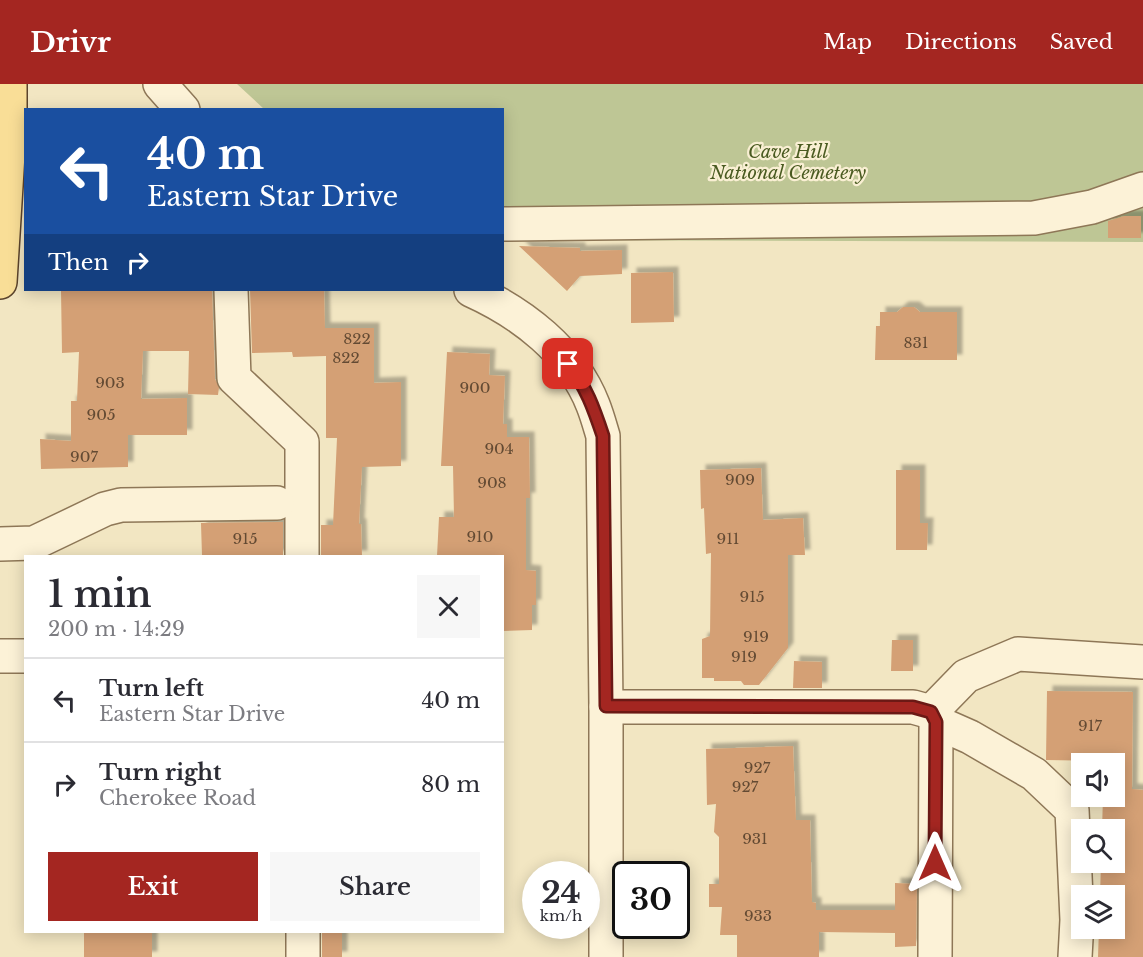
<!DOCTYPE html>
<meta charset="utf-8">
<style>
body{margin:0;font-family:"Libre Baskerville",serif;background:#f7f7f7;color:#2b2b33;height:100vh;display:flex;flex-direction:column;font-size:22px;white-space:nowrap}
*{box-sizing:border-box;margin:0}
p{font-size:20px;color:#7c7c81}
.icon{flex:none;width:33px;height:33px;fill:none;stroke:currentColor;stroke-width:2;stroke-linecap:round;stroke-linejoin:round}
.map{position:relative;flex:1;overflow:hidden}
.details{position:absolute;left:24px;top:471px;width:480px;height:378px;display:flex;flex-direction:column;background:#fff;border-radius:0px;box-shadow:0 3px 15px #0003}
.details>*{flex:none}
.guide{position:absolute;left:24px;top:24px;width:480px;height:183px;border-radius:0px;box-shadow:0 3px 15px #0003;background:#1a4fa0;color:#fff;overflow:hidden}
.tools{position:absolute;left:1071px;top:669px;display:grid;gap:12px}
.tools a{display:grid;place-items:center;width:54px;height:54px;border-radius:0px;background:#fff;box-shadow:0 3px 15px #0003;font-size:30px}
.speed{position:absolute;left:522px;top:777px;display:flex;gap:12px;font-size:30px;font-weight:700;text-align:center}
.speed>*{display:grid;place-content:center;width:78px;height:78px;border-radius:50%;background:#fff;box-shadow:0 3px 15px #0003;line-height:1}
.speed small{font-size:15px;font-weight:400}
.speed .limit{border:3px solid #111;border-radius:9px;background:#fff;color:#111}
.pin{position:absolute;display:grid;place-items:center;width:51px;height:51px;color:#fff;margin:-26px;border-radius:12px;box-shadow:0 3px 9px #0006}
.me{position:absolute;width:66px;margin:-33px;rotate:0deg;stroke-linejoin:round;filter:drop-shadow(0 0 4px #0008)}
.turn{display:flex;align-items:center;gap:21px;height:126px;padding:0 24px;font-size:27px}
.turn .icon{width:78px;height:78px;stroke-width:2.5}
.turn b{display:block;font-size:42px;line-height:51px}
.then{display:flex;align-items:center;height:57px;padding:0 24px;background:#0003;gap:12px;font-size:22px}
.round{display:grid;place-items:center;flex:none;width:63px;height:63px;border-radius:0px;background:#f7f7f7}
.summary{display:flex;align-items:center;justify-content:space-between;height:102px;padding:0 24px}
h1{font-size:36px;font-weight:600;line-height:45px}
.cta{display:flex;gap:12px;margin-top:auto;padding:12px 24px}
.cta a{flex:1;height:69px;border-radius:0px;background:#a42621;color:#fff;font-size:24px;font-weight:600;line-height:69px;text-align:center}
.cta a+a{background:#f7f7f7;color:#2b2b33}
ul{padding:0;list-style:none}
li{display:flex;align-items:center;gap:18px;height:84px;padding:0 24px;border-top:2px solid #e1e1e2}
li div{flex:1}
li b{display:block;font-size:22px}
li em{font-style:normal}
header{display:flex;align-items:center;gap:36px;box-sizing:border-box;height:84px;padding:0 30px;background:#a42621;color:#fff}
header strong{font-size:28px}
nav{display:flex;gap:33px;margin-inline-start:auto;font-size:21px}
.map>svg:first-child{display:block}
.cemetery{fill:#bec695}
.building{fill:#d4a075;filter:url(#shadow)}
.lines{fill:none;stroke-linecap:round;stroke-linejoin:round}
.minor-casing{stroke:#8e7757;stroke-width:36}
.major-casing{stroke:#5c442c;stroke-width:36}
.minor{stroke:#fcf2d7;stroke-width:33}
.major{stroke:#f9de97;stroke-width:33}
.route-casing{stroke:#6b1915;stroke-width:15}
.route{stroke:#a42621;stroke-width:10}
.labels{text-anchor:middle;stroke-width:4.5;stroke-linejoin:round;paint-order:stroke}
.number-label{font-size:15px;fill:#634a33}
.park-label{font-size:18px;font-style:italic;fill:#4a5b21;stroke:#f9efd3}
</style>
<header>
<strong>Drivr</strong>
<nav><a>Map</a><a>Directions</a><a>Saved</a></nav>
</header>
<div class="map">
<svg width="1143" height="873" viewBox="0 0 1143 873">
<defs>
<filter id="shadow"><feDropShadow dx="5.5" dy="-5.5" stdDeviation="1.5" flood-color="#0004"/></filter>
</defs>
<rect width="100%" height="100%" fill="#f2e6c2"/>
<polygon class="cemetery" points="237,0 1143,0 1143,158 503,156 502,26 264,25"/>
<g class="building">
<polygon points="1124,132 1141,132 1141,154 1108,154 1108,137"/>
<polygon points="519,162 580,164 580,167 622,166 622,190 580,192 567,207"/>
<polygon points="673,188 674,238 631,239 631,189"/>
<polygon points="61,206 212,206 215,295 219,303 218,311 188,310 189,267 143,267 141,315 187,314 187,351 128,351 128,383 41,385 40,355 71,357 71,317 77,317 79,268 62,269"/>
<polygon points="250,206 324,206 325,244 374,244 374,299 401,298 401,382 362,383 359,440 361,440 362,472 321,472 321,441 333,441 337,354 326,354 326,272 293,273 292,268 252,269"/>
<polygon points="903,223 914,223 920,228 957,228 957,276 875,276 876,242 880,242 880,228 897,228"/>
<polygon points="447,268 490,270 489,291 505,292 503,340 507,340 507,353 529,353 530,414 526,414 526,486 536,487 536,521 532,521 532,546 502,547 502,472 437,472 439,433 454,433 453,382 441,382"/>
<polygon points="761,384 763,436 803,434 805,471 788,471 788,564 759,601 744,601 741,597 714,597 714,594 702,594 702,555 710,552 711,469 706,470 704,424 701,425 700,386"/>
<polygon points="896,386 920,386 920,439 928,439 927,466 896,466"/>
<polygon points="278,438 283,438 283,472 202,472 201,439"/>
<polygon points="892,556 913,556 913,587 891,587"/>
<polygon points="794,577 822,578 822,604 793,604"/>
<polygon points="1047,607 1133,608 1132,705 1143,706 1143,873 1098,873 1099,844 1114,844 1114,812 1100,812 1101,778 1114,778 1114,746 1102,746 1103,712 1114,712 1114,680 1104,680 1104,677 1046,676"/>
<polygon points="793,662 796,736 810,736 812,818 816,819 816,826 895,826 895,799 917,800 916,862 895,863 895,849 819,848 819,873 737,873 737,851 720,851 722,823 709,823 709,800 719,800 719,753 714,748 716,720 707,721 706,665"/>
<rect x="84" y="848" width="68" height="25"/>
<rect x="322" y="848" width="20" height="25"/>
</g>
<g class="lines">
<g class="minor-casing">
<g id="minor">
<polyline points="160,0 183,26"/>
<polyline points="502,140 1034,134 1092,123 1143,105"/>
<polyline points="231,206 234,294 302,358 302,472"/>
<path d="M471,206C522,229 572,267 593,321C597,331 600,342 603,352L606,623V873"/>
<polyline points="0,460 34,459 105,425 121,421 277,419"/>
<polyline points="0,572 26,572"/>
<polyline points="606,623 913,623 931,628"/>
<polyline points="931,628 936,638 935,873"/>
<polyline points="931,628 966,592 1018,570 1143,578"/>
<polyline points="936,638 970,653 1034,690 1072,726 1077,836 1075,873"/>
<polyline points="303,848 303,873"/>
</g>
</g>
<g class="major-casing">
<polyline id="major" points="0,198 10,38 10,0"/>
</g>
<use href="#minor" class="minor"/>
<use href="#major" class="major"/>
</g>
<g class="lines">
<g class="route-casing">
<path id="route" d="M568,280C586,302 594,325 603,352L606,622L913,623L931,628L936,638L935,779"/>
</g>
<use href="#route" class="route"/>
</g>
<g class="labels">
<g class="number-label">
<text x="357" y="260">822</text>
<text x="916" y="264">831</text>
<text x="346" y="279">822</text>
<text x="110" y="304">903</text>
<text x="475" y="309">900</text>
<text x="101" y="336">905</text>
<text x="499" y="370">904</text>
<text x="84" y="378">907</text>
<text x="740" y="401">909</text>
<text x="492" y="404">908</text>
<text x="480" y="458">910</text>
<text x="245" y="460">915</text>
<text x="728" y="460">911</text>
<text x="752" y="518">915</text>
<text x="756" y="558">919</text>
<text x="744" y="578">919</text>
<text x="1090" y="647">917</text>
<text x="757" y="689">927</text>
<text x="745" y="708">927</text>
<text x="755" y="760">931</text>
<text x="758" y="837">933</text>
</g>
<g class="park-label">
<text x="788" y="74">Cave Hill<tspan x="788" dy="21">National Cemetery</tspan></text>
</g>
</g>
</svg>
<div class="tools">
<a><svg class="icon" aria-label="sound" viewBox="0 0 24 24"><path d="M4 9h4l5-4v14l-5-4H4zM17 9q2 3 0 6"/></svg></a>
<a><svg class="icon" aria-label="search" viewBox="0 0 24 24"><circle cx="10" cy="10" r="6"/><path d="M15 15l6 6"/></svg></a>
<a><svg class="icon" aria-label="layers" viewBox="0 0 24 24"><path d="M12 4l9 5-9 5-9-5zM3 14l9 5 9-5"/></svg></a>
</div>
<div class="speed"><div>24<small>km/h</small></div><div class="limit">30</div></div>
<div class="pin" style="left:568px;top:280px;background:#d93025"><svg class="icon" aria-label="arrive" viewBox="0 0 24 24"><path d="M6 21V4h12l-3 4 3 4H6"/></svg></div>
<svg class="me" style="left:935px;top:779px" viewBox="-20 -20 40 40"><path d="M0-17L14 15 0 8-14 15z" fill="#a42621" stroke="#fff" stroke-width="4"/></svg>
<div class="guide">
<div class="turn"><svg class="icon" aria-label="left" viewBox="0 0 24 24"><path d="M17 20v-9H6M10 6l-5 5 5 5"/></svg><div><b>40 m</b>Eastern Star Drive</div></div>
<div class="then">Then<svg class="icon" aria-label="right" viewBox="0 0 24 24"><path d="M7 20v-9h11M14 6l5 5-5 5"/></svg></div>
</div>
<section class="details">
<div class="summary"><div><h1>1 min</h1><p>200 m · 14:29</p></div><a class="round"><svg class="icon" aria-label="close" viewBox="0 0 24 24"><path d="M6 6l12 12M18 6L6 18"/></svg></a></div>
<ul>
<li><svg class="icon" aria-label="left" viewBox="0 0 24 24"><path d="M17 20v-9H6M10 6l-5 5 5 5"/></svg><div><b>Turn left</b><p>Eastern Star Drive</p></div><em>40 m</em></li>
<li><svg class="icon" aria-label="right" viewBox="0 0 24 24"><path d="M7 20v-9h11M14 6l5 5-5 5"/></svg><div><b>Turn right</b><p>Cherokee Road</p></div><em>80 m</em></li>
</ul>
<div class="cta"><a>Exit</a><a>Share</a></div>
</section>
</div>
